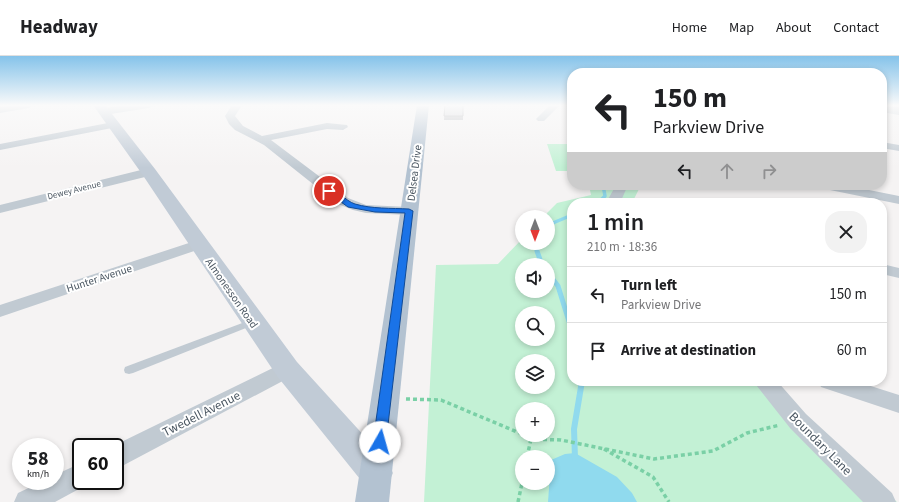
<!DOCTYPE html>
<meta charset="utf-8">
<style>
body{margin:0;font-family:"Source Sans 3",sans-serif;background:#f2f2f2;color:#202124;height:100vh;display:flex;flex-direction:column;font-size:15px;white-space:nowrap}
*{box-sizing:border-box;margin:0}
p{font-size:13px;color:#757577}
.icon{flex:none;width:22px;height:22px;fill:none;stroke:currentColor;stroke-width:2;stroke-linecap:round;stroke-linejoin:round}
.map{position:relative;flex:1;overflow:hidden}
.sheet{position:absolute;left:567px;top:142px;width:320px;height:188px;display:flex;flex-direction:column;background:#fff;border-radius:16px;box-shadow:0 2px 6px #0003}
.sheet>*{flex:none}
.guide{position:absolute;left:567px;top:12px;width:320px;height:122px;border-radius:16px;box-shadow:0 2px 6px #0003;background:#fff;color:#202124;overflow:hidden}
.needle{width:26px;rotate:180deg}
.buttons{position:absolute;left:515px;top:154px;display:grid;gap:8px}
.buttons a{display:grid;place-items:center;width:40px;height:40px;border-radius:50%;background:#fff;box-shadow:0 2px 6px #0003;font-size:20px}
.speed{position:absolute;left:12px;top:382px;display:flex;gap:8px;font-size:20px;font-weight:700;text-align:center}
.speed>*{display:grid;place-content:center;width:52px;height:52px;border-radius:50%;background:#fff;box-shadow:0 2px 6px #0003;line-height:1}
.speed small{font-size:10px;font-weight:400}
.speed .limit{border:2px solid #111;border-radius:6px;background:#fff;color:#111}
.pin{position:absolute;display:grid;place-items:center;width:34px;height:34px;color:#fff;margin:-17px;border:2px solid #fff;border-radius:50%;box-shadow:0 1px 4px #0007}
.me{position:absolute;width:44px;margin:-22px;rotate:7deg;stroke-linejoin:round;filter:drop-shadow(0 0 3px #0008)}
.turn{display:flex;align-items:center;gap:14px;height:84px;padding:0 20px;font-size:18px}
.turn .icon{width:52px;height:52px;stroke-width:2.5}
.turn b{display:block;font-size:28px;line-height:34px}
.lanes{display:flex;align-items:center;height:38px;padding:0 20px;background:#0003;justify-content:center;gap:20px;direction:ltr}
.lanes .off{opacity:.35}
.round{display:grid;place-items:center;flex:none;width:42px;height:42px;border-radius:16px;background:#f2f2f2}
.headline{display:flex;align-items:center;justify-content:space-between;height:68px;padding:0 20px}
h1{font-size:24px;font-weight:600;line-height:30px}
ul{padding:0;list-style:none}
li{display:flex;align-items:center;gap:12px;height:56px;padding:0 20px;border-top:1px solid #e0e0e0}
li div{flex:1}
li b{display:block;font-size:15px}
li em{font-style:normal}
header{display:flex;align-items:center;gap:24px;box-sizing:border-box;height:56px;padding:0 20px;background:#fff;border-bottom:1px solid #e0e0e0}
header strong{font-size:19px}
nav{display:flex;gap:22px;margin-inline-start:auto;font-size:14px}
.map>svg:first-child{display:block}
.green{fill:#c3f1d5;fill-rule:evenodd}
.water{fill:#90daee}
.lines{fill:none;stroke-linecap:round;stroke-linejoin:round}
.stream-far2{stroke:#90daee;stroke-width:3.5}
.stream-far1{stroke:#90daee;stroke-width:5}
.stream{stroke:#90daee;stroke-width:6}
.path{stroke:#7ad0a6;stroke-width:3.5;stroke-dasharray:4 3;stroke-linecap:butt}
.service{fill:#c1cad2;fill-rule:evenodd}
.minor{fill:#c1cad2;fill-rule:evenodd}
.tertiary{fill:#c1cad2;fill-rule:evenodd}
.secondary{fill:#c1cbd6;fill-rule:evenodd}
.primary{fill:#b3c2d1;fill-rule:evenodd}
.wall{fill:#b0b2b7}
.building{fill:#cdcfd5;stroke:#909195}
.route{fill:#1a73e8;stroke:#114b97}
.labels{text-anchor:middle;stroke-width:4;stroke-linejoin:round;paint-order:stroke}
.far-street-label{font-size:9px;fill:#4a5661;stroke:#fff}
.street-label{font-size:11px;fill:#4a5661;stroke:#fff}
.near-street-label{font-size:13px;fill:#4a5661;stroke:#fff}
</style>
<header>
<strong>Headway</strong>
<nav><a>Home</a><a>Map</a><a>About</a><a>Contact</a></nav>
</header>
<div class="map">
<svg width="899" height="446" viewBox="0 0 899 446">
<rect width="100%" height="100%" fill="#f5f3f3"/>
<g class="green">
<polygon points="547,88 572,88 572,115 556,115"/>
<path d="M589,129H641L632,147H572V325H766L897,446H424L436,209L498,208L522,183V187H548V161H543L557,147L591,139ZM522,209H548V235H522ZM522,257H548V283H522ZM522,305H548V331H522ZM522,353H548V379H522ZM522,401H548V427H522Z"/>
</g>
<polygon class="water" points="575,397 617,421 632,437 637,446 548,446 551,404 565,398"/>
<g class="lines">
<g class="stream-far2">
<polyline points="598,147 605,140 603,129"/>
<polyline points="548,169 572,159"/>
<polyline points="536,187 537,196"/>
</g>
<g class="stream-far1">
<polyline points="537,195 542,209"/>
<polyline points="548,217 558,230 572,275"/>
</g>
<polyline class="stream" points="575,402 574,373 582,325"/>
<g class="path">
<polyline points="406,343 441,344 522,378"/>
<polyline points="523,379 531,383 561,384 654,403 713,395 747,377 780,369"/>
<polyline points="604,393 653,421 669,446"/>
<polyline points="527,401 531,383"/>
<polyline points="518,446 522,427"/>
</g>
<polygon class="service" points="253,263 256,264 257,266 256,268 133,317 129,318 125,317 124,314 125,311"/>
<g class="minor">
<polygon points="12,49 34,49 29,52 0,57 0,51"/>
<polygon points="232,49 242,49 235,60 243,70 262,80 327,67 347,69 348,71 343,74 327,73 271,84 348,142 366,149 409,151 414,152 416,155 414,158 409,159 366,157 353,154 338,148 264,89 235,74 229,68 225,60"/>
<polygon points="550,49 560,49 544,65 538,65 536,63"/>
<polygon points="113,66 118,69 117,71 0,94 0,88"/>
<polygon points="882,86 899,89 899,95 882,92"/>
<polygon points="149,112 153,113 155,116 153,119 0,157 0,149"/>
<polygon points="616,129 628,129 620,147 606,147"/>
<polygon points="819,129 844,129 899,140 899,148 825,133 820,132"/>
<polygon points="198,184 203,186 206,189 203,192 0,261 0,249"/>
<polygon points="882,208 899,212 899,222 882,218"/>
<polygon points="287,305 294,307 298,313 294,319 124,409 115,412 115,391 111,391"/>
<polygon points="753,325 777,325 806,358 892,437 896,446 863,446 790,372"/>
<polygon points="818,325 855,325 899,339 899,357 821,331"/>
<polygon points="81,407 81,425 91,425 90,427 55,446 14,446 18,437 43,425 55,425 55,419"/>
</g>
<g class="tertiary">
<polygon points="123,49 155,49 149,52 104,59 100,57 98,55 100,53"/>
<polygon points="882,50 899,51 899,59 882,56"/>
</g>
<polygon class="secondary" points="93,49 105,49 155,113 297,306 388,406 393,417 388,428 376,432 364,428 277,320 142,118"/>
<polygon class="primary" points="417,49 429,49 389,446 355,446"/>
</g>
<polygon class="wall" points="445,49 463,60 463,64 444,64"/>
<polygon class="building" points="445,49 463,49 463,60 444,60"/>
<linearGradient id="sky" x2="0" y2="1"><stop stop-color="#85c3ea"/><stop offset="0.44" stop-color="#fafafa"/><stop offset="1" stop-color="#fafafa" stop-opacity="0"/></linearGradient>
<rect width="899" height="112" fill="url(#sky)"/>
<path class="route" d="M327,133C337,132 345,145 355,148C372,153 391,152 409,153L413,155L386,386L384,390L380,392L375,390L373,386L405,157L375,156L348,151L327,136Z"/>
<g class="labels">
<g class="far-street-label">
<text transform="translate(74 134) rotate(-14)" y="3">Dewey Avenue</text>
</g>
<g class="street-label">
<text transform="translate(414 117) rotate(-83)" y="4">Delsea Drive</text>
<text transform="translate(99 222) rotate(-18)" y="4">Hunter Avenue</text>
<text transform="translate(232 237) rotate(55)" y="4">Almonesson Road</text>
</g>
<g class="near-street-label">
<text transform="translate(201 357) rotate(-27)" y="5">Twedell Avenue</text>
<text transform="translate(821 387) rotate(45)" y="5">Boundary Lane</text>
</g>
</g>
</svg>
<div class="buttons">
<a><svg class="needle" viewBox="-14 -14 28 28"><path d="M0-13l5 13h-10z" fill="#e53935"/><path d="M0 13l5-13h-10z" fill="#757577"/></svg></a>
<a><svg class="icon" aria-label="sound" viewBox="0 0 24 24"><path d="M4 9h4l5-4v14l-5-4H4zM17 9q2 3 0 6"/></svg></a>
<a><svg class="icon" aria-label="search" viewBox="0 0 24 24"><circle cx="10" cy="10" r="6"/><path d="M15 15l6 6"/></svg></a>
<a><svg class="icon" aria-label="layers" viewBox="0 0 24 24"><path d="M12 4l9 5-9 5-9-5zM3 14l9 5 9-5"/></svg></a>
<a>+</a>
<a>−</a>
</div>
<div class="speed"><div>58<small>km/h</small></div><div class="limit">60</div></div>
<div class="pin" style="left:329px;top:135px;background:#d93025"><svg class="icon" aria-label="arrive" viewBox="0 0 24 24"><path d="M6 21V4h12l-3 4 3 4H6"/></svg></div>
<svg class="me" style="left:380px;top:386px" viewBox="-20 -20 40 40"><circle r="19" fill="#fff"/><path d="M0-13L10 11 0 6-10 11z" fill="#1a73e8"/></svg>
<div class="guide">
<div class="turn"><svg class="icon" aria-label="left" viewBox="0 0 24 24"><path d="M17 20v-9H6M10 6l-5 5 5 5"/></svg><div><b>150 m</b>Parkview Drive</div></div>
<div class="lanes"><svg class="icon" aria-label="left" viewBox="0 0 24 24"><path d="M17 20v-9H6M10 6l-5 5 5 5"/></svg><svg class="icon off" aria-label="ahead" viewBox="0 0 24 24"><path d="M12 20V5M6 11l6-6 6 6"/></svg><svg class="icon off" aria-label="right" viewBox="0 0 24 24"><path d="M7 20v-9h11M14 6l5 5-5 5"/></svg></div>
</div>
<section class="sheet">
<div class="headline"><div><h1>1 min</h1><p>210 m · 18:36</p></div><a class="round"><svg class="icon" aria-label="close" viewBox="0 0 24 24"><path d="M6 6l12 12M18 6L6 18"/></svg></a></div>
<ul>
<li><svg class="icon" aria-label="left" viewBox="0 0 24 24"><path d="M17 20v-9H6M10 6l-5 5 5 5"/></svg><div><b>Turn left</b><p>Parkview Drive</p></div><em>150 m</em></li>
<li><svg class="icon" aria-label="arrive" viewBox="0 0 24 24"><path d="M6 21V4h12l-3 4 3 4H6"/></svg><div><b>Arrive at destination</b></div><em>60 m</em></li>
</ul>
</section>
</div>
